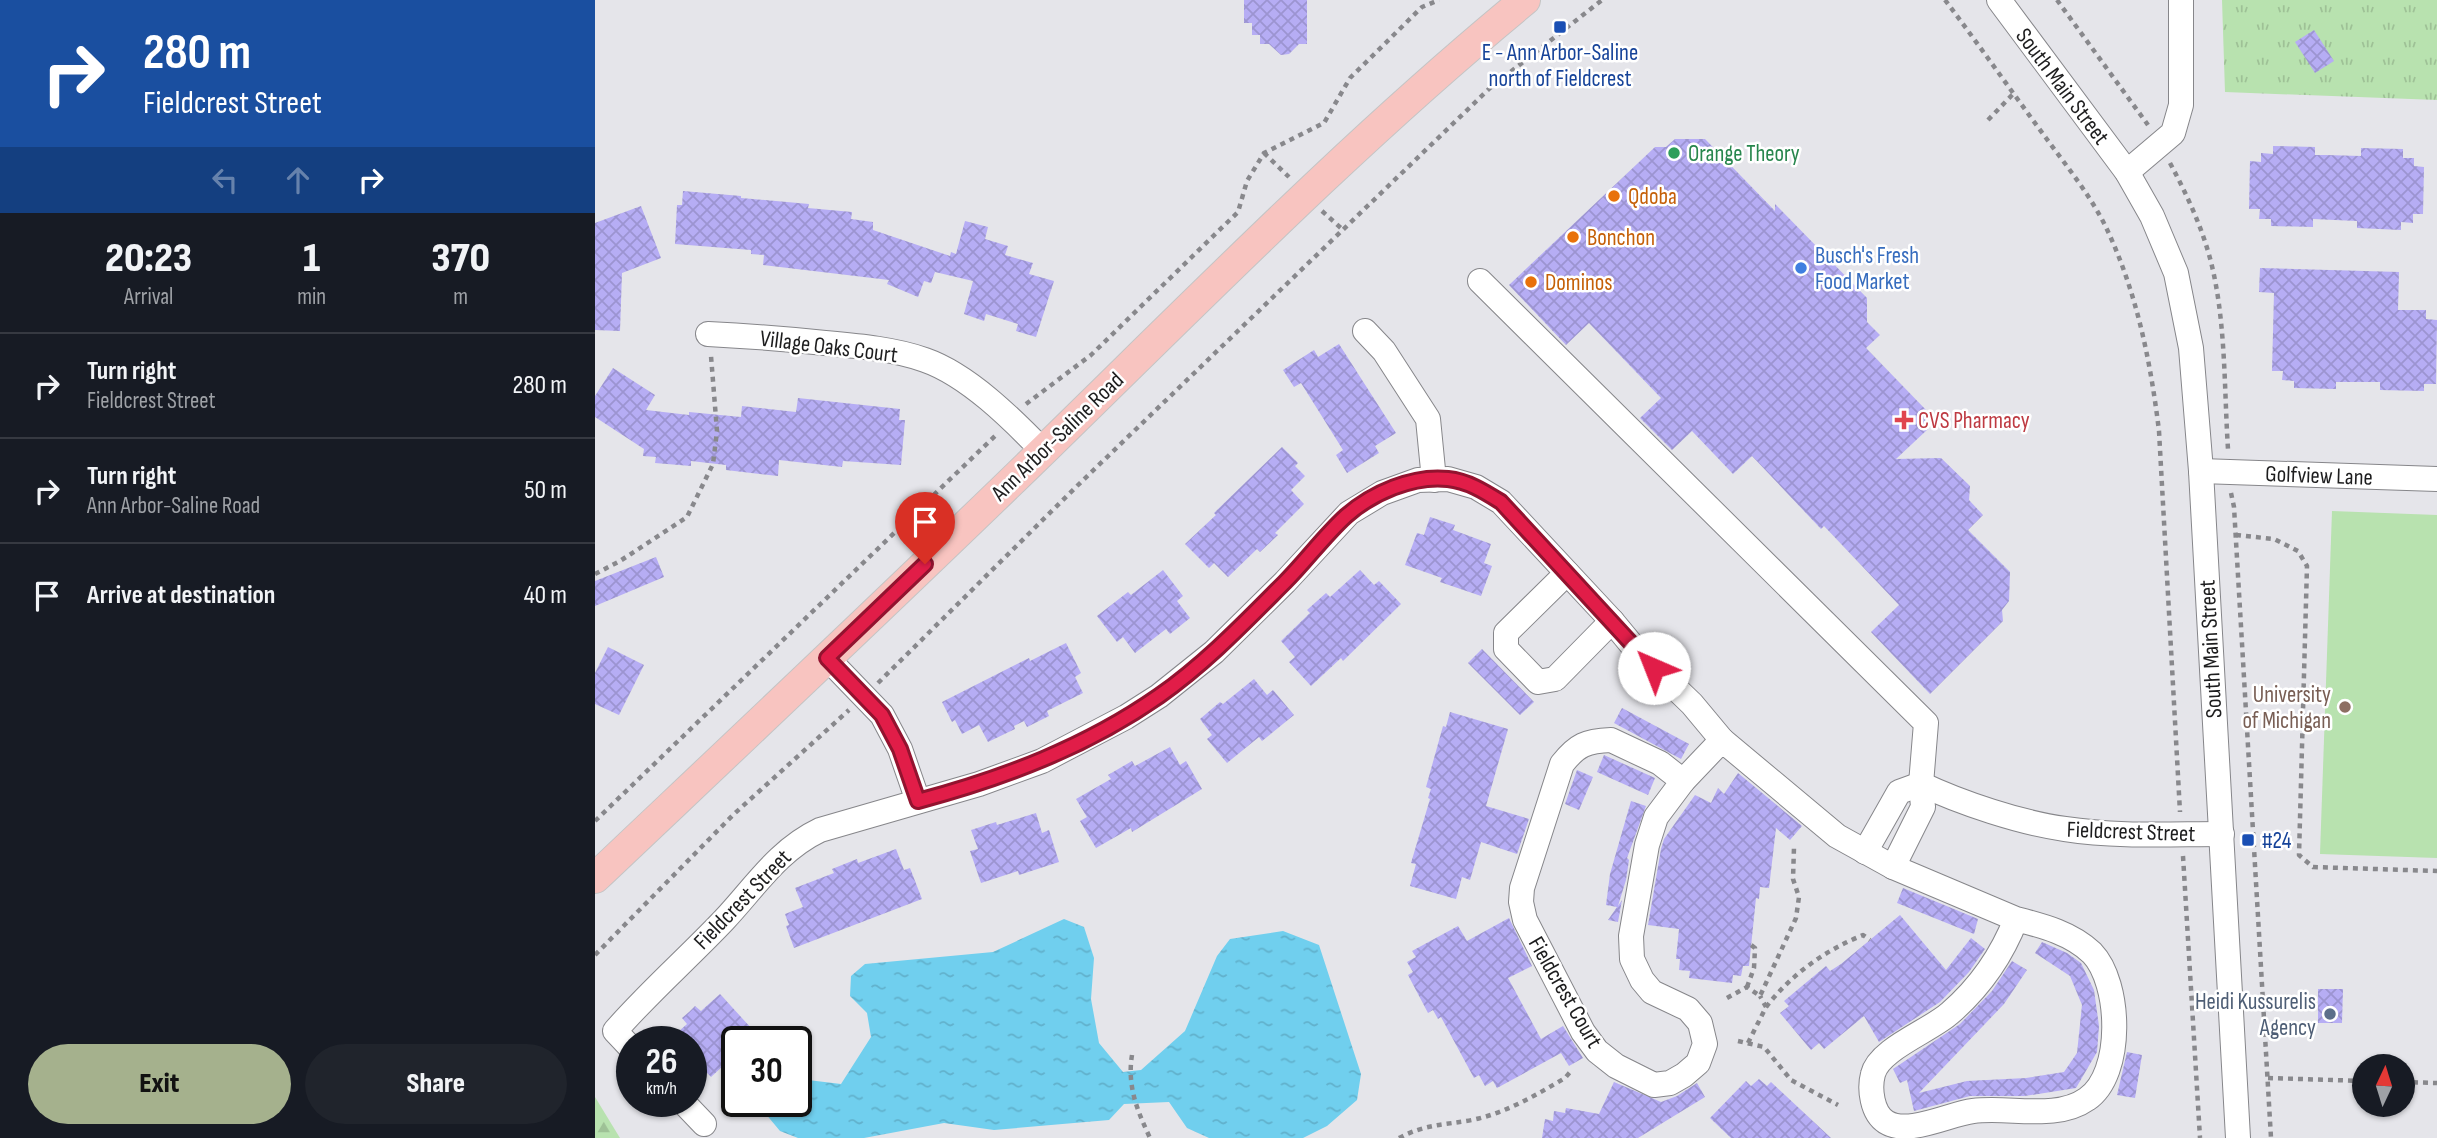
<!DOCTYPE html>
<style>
body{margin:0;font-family:"Sofia Sans Condensed",sans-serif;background:#20242c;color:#f1f3f6;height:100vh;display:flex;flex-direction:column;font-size:26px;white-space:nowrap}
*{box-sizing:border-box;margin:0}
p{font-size:23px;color:#9ea1a6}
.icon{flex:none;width:38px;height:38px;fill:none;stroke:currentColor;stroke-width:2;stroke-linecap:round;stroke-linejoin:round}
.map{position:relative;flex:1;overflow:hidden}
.drawer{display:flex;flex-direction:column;background:#171b24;width:595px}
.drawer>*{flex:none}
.top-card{background:#1a4fa0;color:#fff;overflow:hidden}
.needle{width:46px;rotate:4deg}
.tools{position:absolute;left:1757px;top:1054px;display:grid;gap:14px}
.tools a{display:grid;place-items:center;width:63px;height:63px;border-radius:50%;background:#171b24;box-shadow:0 2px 5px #0004;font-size:35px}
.speed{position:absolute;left:21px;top:1026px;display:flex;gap:14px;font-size:35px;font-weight:700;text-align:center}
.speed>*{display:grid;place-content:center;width:91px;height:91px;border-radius:50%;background:#171b24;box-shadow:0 2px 5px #0004;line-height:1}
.speed small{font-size:18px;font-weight:400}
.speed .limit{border:4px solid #111;border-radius:10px;background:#fff;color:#111}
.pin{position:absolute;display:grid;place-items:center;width:60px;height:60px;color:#fff;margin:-72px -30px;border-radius:50% 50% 50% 0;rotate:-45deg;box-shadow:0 0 7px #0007}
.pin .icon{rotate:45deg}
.me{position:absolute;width:77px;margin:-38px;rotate:316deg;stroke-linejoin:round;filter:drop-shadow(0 0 5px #0008)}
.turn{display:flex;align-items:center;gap:24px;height:147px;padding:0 28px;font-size:32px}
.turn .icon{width:91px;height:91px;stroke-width:2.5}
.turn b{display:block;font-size:49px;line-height:60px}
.lanes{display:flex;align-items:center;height:66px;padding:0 28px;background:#0003;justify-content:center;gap:35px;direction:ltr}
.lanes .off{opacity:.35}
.eta{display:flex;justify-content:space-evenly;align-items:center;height:119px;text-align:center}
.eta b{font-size:42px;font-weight:800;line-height:49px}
.primary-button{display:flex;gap:14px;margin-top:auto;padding:14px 28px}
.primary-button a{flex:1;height:80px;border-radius:42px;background:#a5b18d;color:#111;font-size:28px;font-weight:800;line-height:80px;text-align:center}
.primary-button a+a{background:#20242c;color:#f1f3f6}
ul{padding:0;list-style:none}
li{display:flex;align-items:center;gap:21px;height:105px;padding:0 28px;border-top:2px solid #363941}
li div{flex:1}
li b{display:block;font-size:26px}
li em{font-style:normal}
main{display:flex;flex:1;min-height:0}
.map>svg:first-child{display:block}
.grass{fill:url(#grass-tufts)}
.forest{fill:url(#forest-firs)}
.park{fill:#b8e2af}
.water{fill:url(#water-ripples)}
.building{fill:url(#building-cross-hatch)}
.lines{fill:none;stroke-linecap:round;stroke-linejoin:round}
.minor-casing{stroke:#86868a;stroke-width:26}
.major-casing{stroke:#c4c4c4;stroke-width:32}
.path{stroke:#88888c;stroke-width:4.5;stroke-dasharray:5 5;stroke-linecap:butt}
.minor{stroke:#fff;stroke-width:24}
.major{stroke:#f8c4c0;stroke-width:30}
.route-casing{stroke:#92132f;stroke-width:18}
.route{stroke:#e11d48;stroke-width:12}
.transit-dot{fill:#1a4fb4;stroke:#fff;stroke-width:2.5}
.leisure-dot{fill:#2e9e5b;stroke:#fff;stroke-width:2.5}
.food-dot{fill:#e8710a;stroke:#fff;stroke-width:2.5}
.shop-dot{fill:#3f7fe0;stroke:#fff;stroke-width:2.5}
.health-dot{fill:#e0444e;stroke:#fff;stroke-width:2.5}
.education-dot{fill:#8d6e63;stroke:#fff;stroke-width:2.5}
.service-dot{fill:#5c6f8a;stroke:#fff;stroke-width:2.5}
.labels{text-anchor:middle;stroke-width:5;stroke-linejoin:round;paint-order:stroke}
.transit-label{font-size:23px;fill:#164399;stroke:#fff}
.street-label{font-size:23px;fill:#1d1d1e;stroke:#fff}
.leisure-label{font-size:23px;fill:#27864d;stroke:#fff;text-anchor:start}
.food-label{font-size:23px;fill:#c56008;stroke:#fff;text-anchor:start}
.shop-label{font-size:23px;fill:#366cbe;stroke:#fff;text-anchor:start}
.health-label{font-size:23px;fill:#be3a42;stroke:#fff;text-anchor:start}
.education-label{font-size:23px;fill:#785e54;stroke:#fff;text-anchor:end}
.service-label{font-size:23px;fill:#4e5e75;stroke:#fff;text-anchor:end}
</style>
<main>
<section class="drawer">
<div class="top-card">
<div class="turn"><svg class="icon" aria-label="right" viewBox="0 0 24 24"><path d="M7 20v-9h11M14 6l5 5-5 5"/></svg><div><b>280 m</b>Fieldcrest Street</div></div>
<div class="lanes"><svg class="icon off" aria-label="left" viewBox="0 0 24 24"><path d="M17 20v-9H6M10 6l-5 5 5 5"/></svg><svg class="icon off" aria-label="ahead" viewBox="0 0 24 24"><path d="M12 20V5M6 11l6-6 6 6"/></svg><svg class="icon" aria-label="right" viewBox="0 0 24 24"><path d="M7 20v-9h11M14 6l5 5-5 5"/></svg></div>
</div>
<div class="eta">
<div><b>20:23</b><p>Arrival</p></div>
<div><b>1</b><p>min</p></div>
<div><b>370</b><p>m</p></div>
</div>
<ul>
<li><svg class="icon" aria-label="right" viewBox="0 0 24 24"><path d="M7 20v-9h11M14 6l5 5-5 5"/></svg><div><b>Turn right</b><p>Fieldcrest Street</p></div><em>280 m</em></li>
<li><svg class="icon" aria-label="right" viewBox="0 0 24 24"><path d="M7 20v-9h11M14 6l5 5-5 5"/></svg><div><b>Turn right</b><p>Ann Arbor-Saline Road</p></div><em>50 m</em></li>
<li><svg class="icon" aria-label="arrive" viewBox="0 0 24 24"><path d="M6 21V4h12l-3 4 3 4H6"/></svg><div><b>Arrive at destination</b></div><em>40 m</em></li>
</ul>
<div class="primary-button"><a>Exit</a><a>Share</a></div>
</section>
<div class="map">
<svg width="1842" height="1138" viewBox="0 0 1842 1138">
<defs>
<pattern id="grass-tufts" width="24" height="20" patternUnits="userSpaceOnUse" patternTransform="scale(1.75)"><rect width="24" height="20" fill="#b8e2af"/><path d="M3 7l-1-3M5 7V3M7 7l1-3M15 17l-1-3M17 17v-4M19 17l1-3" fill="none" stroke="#9ec196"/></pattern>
<pattern id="forest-firs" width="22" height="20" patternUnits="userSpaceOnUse" patternTransform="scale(1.75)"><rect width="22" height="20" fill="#b8e2af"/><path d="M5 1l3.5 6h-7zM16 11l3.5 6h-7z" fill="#9ec196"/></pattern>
<pattern id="water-ripples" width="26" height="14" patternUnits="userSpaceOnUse" patternTransform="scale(1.75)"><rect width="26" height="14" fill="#70cfee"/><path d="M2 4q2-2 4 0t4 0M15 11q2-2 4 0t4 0" fill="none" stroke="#61b1cc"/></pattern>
<pattern id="building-cross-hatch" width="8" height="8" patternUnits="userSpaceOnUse" patternTransform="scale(1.75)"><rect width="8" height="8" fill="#b6adf4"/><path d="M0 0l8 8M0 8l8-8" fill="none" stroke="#9c94d1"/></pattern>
</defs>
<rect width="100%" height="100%" fill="#e5e5ea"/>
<polygon class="grass" points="1627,0 1842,0 1842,100 1630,92"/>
<polygon class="forest" points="0,1097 25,1138 0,1138"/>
<polygon class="park" points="1737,511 1842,515 1842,858 1725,854"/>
<polygon class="water" points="469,919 489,927 499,958 496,999 504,1043 528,1072 546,1070 590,1031 622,956 635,939 688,931 724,945 766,1074 762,1100 732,1126 708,1138 614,1138 592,1128 574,1102 529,1104 514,1120 399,1130 349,1123 269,1138 203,1138 185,1131 170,1113 173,1101 201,1101 201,1083 213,1080 246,1084 276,1037 272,1013 255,996 256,976 270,964 398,952"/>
<g class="building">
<polygon points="649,0 712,0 712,44 704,44 694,54 686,55 674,44 665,44 665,35 657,35 657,23 649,23"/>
<polygon points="1719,30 1739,61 1720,73 1700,42"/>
<polygon points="1080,139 1110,139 1180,211 1180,204 1272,298 1272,322 1285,335 1271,348 1333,412 1333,429 1301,459 1346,458 1375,486 1374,500 1388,515 1373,530 1415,572 1414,601 1407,610 1408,621 1335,694 1276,632 1304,605 1229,526 1226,529 1157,456 1138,474 1097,431 1077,450 1045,418 1066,398 994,323 971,345 914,285 1060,147 1071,147"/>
<polygon points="1678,146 1720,147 1720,155 1731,155 1766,156 1766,148 1808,149 1808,158 1819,158 1819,166 1829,167 1828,214 1818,214 1818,223 1806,222 1806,230 1762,228 1762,221 1718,219 1718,227 1676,226 1676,219 1664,219 1665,209 1654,209 1655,161 1666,162 1666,153 1678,154"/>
<polygon points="88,191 146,196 146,198 214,204 213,208 257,212 256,219 278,222 278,230 355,256 356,252 361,254 370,221 393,227 390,239 413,246 410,255 438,263 434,274 459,281 441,337 421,331 423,324 391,314 389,321 369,314 378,281 340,272 336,283 329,281 323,297 292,284 294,280 168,265 169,255 156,254 156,250 80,244 82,205 87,205"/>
<polygon points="46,206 66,258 27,273 25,331 0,330 0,223"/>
<polygon points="1665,268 1804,272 1803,310 1831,310 1831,319 1842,320 1841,384 1829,384 1829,391 1785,390 1785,382 1741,382 1741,389 1699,388 1699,381 1687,380 1688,371 1677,371 1679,293 1664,292"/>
<polygon points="744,344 801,433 780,446 784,453 752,473 741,455 748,450 706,383 699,387 688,370 719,350 723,357"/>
<polygon points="18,368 60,395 51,410 94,415 94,412 146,417 147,406 201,412 203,398 305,409 304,420 310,420 306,465 248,461 247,467 184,460 183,476 131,470 131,465 96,461 96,466 60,463 61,457 48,456 49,449 0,417 0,396"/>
<polygon points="687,447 703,463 700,466 710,476 696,490 709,504 680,533 683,535 665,552 662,549 633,577 619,563 614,568 590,544 621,515 619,513"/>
<polygon points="835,517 860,525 858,530 896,544 889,563 897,566 886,596 845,582 847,578 810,565 822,533 829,535"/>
<polygon points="61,557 69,577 0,606 0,581"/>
<polygon points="568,570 588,596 582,601 595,618 575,634 571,629 540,653 528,637 522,642 502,616 533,592 536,595"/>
<polygon points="765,570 779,585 784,581 806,604 748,661 746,658 716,686 694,662 700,657 686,641 715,613 712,610 731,593 735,597"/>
<polygon points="471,643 486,673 480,677 488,693 452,711 454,716 432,727 429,721 419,726 420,729 393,742 384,725 367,734 360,720 357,722 347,702 434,658 435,661"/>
<polygon points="13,647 49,665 24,715 0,704 0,673"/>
<polygon points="887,649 939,702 925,715 873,663"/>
<polygon points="659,679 672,695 678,690 699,715 667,741 664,737 632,763 612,739 617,735 605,719 625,702 628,704"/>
<polygon points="1027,708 1094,744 1086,759 1019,723"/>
<polygon points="855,712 913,729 891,806 934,819 922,854 886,842 875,880 867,877 861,899 815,886 821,864 816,863 835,799 833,798 836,789 831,787 848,726 851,727"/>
<polygon points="575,747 585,765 591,761 607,789 537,832 536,828 501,848 485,821 492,817 481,799 516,779 513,775 537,761 540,766"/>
<polygon points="1009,755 1060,778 1053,795 1002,772"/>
<polygon points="982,770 998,777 984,810 970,804"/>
<polygon points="1143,773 1207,826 1195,840 1181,828 1174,888 1165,887 1164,899 1161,898 1154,966 1148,966 1146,976 1138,975 1137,983 1094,978 1095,971 1084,970 1085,959 1081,959 1084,929 1053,925 1066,849 1069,839 1100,795 1116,803 1123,788 1129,794"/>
<polygon points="1036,801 1051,806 1032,858 1034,860 1031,880 1023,906 1027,900 1023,922 1013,920 1022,907 1011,905 1015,874"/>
<polygon points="441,813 447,833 454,830 464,862 424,875 423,871 386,883 375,851 383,849 376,830 401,822 402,825"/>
<polygon points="301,849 309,870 315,868 327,899 199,948 191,926 194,925 190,914 208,907 200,888 239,873 237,869 262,859 263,863"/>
<polygon points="1308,888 1383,919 1379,934 1302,903"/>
<polygon points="1305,915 1351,970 1376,938 1390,949 1374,972 1345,1002 1284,1042 1269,1016 1229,1049 1224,1043 1216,1050 1185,1013 1194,1006 1189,1001 1231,966 1235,971 1246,964"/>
<polygon points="914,918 937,966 913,978 946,1039 968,1026 988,1058 974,1066 966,1053 902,1088 898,1081 890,1086 884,1075 879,1078 846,1017 843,1019 838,1010 833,1013 813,975 818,972 812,962 821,957 817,951 863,926 872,941"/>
<polygon points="1447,942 1472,953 1486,963 1499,990 1504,1026 1502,1052 1481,1088 1430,1096 1375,1096 1319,1111 1312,1080 1305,1083 1298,1069 1365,1024 1397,991 1417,961 1432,970 1409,1004 1324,1093 1372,1081 1431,1078 1469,1072 1482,1053 1487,1005 1475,976 1440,953"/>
<polygon points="1723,989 1748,989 1747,1023 1723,1023"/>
<polygon points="125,994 168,1041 142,1041 142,1053 116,1077 96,1056 96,1041 73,1041 92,1024 87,1018 94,1012 100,1006 106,1011"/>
<polygon points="1532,1052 1547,1055 1540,1098 1522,1095"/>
<polygon points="1164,1079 1172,1086 1176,1082 1236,1138 1136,1138 1115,1118 1151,1081 1156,1086"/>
<polygon points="1019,1082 1066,1102 1082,1096 1102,1083 1110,1097 1043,1138 947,1138 950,1119 958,1121 959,1111 970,1113 971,1108 1004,1114"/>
</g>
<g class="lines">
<g class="minor-casing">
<g id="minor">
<polyline points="1404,0 1532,172 1557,216 1581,273 1596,348 1606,471 1643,1138"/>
<polyline points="1532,172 1578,133 1586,105 1586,0"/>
<polyline points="885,281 1331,723 1326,784 1328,807 1298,867"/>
<polyline points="770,331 789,351 833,419 839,480"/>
<path d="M113,334C152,336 191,339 230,343C263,346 299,349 330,360C373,375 417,419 448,451"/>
<polyline points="1606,471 1842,479"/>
<polyline points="972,573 911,633 911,649 943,682 960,679 1017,621"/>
<polyline points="232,658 287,715 305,749 323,801"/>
<path d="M1016,740L1065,763L1088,781L1061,817L1052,845L1036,936L1037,959L1047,980L1057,992L1093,1009L1105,1023L1110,1044L1103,1063L1089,1075L1075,1083L1059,1085L1021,1066L1002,1051L988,1032L930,920L926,902L927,888L967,764C982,745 991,741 1016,740Z"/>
<path d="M1088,781L1127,740L1242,836L1298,867L1421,919C1407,955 1385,987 1355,1013C1335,1031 1284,1049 1278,1074C1274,1089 1277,1113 1291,1122C1313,1136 1354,1114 1378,1111C1414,1106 1461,1121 1492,1099C1529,1074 1526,983 1497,953C1476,933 1448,926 1421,919"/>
<path d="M1326,784C1366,803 1426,823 1470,829C1522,837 1574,834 1627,834"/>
<polyline points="1270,852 1304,792 1326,784"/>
<path d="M37,1049L20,1031C54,992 93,958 129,920C160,887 183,850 225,830L384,784L447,761L531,717L564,696L619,652L690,582L754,513L787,493L823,480L853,479L881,487L906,502L1017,621L1041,650L1097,704L1127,740"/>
<polyline points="87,1101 109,1124"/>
</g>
</g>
<g class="major-casing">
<path id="major" d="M0,878C151,735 302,593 451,448C608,295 761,139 930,0"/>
</g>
<g class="path">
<path d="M1350,0C1384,45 1417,92 1451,138C1473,168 1500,201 1515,236C1543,298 1556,365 1564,431L1585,812"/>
<polyline points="1462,0 1553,125"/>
<polyline points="1393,120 1419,93"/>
<polyline points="669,153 694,177"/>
<path d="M1575,163C1592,195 1607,227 1616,262C1631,322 1629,388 1633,449"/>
<polyline points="727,211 747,229"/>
<polyline points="431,404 496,355 643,212 652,181 669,153 729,123 755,78 827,7 844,0"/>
<polyline points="1636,493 1639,507 1676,1138"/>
<polyline points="1641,535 1679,539 1703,551 1712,566 1704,855 1718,867 1842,871"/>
<polyline points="0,574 25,561 92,517 118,464 122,431 116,356"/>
<polyline points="283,683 482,486 895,88 1007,0"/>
<polyline points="0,821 401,435"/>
<polyline points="1588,856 1605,1138"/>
<polyline points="0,955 139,814 254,710"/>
<polyline points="1152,987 1159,968 1160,948 1156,945"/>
<polyline points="1132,998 1152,987 1165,996 1201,918 1204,897 1198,879 1199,847"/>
<path d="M1171,1007C1197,974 1229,951 1268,935L1275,940"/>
<polyline points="1143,1041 1169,1047 1196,1080 1243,1105"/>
<polyline points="1153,1043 1171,1007 1165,996"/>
<path d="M537,1055C532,1086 542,1110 555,1138"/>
<polyline points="1673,1078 1769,1081"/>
<polyline points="1808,1082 1842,1083"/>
<path d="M804,1138C830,1124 850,1125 877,1120C911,1113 941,1095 970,1078L976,1071"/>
</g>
<use href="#minor" class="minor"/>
<use href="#major" class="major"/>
</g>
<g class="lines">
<g class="route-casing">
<path id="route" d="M330,564L232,658L287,715L305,749L323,801C409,778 491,747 564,696C611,663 650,622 690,582C711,561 729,536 751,516C777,493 818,475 853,479C873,481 890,492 906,502L1059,668"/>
</g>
<use href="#route" class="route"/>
</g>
<g class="transit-dot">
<rect x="958" y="20" width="14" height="14" rx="3.5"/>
<rect x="1646" y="833" width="14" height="14" rx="3.5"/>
</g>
<circle class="leisure-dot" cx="1079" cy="153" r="7"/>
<g class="food-dot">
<circle cx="1019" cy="196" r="7"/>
<circle cx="978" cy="237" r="7"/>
<circle cx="936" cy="282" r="7"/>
</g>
<circle class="shop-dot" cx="1206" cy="268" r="7"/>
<path class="health-dot" d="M1305.5 409.5h7v7h7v7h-7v7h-7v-7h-7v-7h7z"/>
<circle class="education-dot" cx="1750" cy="707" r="7"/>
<circle class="service-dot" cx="1735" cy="1014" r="7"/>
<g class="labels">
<g class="transit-label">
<text x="965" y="60">E - Ann Arbor-Saline<tspan x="965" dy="26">north of Fieldcrest</tspan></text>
<text x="1667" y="848" text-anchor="start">#24</text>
</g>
<g class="street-label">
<text transform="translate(1468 86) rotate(53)" y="8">South Main Street</text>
<text transform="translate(234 346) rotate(7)" y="8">Village Oaks Court</text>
<text transform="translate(462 436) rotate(-44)" y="8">Ann Arbor-Saline Road</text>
<text transform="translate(1724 475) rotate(2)" y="8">Golfview Lane</text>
<text transform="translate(1615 649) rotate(-93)" y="8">South Main Street</text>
<text transform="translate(1536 831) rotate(2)" y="8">Fieldcrest Street</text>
<text transform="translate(147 899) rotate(-46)" y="8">Fieldcrest Street</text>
<text transform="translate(971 992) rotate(60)" y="8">Fieldcrest Court</text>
</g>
<g class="leisure-label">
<text x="1093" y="161">Orange Theory</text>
</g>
<g class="food-label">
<text x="1033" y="204">Qdoba</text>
<text x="992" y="245">Bonchon</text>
<text x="950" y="290">Dominos</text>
</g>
<g class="shop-label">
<text x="1220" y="263">Busch's Fresh<tspan x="1220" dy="26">Food Market</tspan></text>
</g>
<g class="health-label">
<text x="1323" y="428">CVS Pharmacy</text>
</g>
<g class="education-label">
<text x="1736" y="702">University<tspan x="1736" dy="26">of Michigan</tspan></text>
</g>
<g class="service-label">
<text x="1721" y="1009">Heidi Kussurelis<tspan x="1721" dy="26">Agency</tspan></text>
</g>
</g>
</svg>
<div class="tools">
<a><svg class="needle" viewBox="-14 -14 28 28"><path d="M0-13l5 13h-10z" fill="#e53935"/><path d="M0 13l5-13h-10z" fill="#9ea1a6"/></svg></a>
</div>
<div class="speed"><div>26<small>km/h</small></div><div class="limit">30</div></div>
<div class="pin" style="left:330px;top:564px;background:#d93025"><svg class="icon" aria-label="arrive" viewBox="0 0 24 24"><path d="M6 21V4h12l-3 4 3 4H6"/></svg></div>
<svg class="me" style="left:1059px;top:668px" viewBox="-20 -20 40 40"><circle r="19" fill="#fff"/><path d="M0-13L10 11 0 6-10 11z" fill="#e11d48"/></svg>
</div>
</main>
